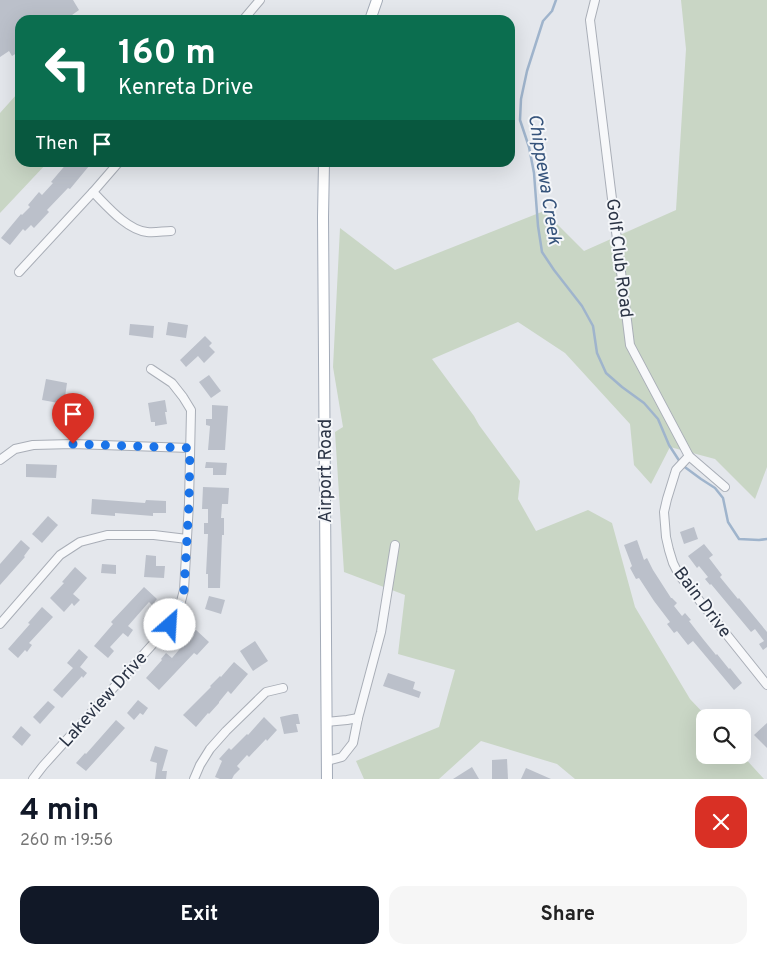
<!DOCTYPE html>
<meta charset="utf-8">
<style>
body{margin:0;font-family:Overpass,sans-serif;background:#f6f6f6;color:#222;height:100vh;display:flex;flex-direction:column;font-size:19px;white-space:nowrap}
*{box-sizing:border-box;margin:0}
p{font-size:16px;color:#767676}
.icon{flex:none;width:28px;height:28px;fill:none;stroke:currentColor;stroke-width:2;stroke-linecap:round;stroke-linejoin:round}
.map{position:relative;height:779px;overflow:hidden}
.side{display:flex;flex-direction:column;background:#fff;flex:1}
.side>*{flex:none}
.guide{position:absolute;left:15px;top:15px;width:500px;height:152px;border-radius:15px;box-shadow:0 5px 20px #0002;background:#0b6e4f;color:#fff;overflow:hidden}
.controls{position:absolute;left:696px;top:709px;display:grid;gap:10px}
.controls a{display:grid;place-items:center;width:55px;height:55px;border-radius:10px;background:#fff;box-shadow:0 5px 20px #0002;font-size:25px}
.pin{position:absolute;display:grid;place-items:center;width:42px;height:42px;color:#fff;margin:-51px -21px;border-radius:50% 50% 50% 0;rotate:-45deg;box-shadow:0 0 5px #0007}
.pin .icon{rotate:45deg}
.me{position:absolute;width:55px;margin:-28px;rotate:26deg;stroke-linejoin:round;filter:drop-shadow(0 0 4px #0008)}
.turn{display:flex;align-items:center;gap:18px;height:105px;padding:0 20px;font-size:22px}
.turn .icon{width:65px;height:65px;stroke-width:2.5}
.turn b{display:block;font-size:35px;line-height:42px}
.then{display:flex;align-items:center;height:48px;padding:0 20px;background:#0003;gap:10px;font-size:19px}
.round{display:grid;place-items:center;flex:none;width:52px;height:52px;border-radius:15px;background:#f6f6f6}
.headline{display:flex;align-items:center;justify-content:space-between;height:85px;padding:0 20px}
h1{font-size:30px;font-weight:700;line-height:38px;color:#111827}
.primary-button{display:flex;gap:10px;margin-top:auto;padding:10px 20px}
.primary-button a{flex:1;height:58px;border-radius:15px;background:#111827;color:#fff;font-size:20px;font-weight:700;line-height:58px;text-align:center}
.primary-button a+a{background:#f6f6f6;color:#222}
.map>svg:first-child{display:block}
.green{fill:#c9d6c5}
.lines{fill:none;stroke-linecap:round;stroke-linejoin:round}
.stream{stroke:#9fb4cc;stroke-width:2.5}
.building{fill:#bbc0ca}
.minor-casing{stroke:#a9aeb7;stroke-width:10}
.major-casing{stroke:#a3abb8;stroke-width:12}
.minor{stroke:#f7f8fa;stroke-width:8}
.major{stroke:#fff;stroke-width:10}
.route{stroke:#1a73e8;stroke-width:9;stroke-dasharray:0 16.2}
.labels{text-anchor:middle;stroke-width:4;stroke-linejoin:round;paint-order:stroke}
.street-label{font-size:18px;fill:#2b3445;stroke:#f4f6f9}
.water-label{font-size:19px;font-style:italic;fill:#34527a;stroke:#f4f6f9}
</style>
<div class="map">
<svg width="767" height="779" viewBox="0 0 767 779">
<rect width="100%" height="100%" fill="#e4e7ec"/>
<g class="green">
<polygon points="681,0 767,0 767,467 755,499 715,459 670,447 651,484 634,465 630,424 565,353 518,322 432,359 474,416 479,425 520,481 518,499 536,531 588,510 612,523 635,607 690,699 707,717 705,718 705,755 742,755 764,779 575,779 557,764 481,741 439,779 364,779 356,761 439,727 455,670 398,654 405,595 344,572 335,432 343,427 333,367 340,228 395,270 544,211 584,251 676,210 686,49"/>
<polygon points="17,94 20,97 20,162 47,163 0,213 0,113"/>
</g>
<g class="lines">
<polyline class="stream" points="556,0 552,11 543,21 527,71 521,99 520,120 529,147 534,173 538,226 542,252 554,270 582,306 593,326 597,353 606,373 622,387 644,403 658,419 669,445 682,465 701,479 715,488 723,498 728,522 739,539 759,540 767,539"/>
</g>
<g class="building">
<polygon points="0,0 73,0 79,10 65,20 20,20 20,51 12,56 9,51 0,57"/>
<polygon points="68,162 85,162 89,166 70,189 68,188 47,210 49,212 34,228 31,225 25,231 23,229 10,245 1,238 21,214 22,215 30,207 28,205 39,192 42,195 53,183 51,182"/>
<polygon points="168,322 188,325 186,338 166,335"/>
<polygon points="130,324 154,326 153,338 129,335"/>
<polygon points="205,336 212,343 209,346 215,352 204,363 198,356 186,367 180,360"/>
<polygon points="209,375 221,391 211,398 199,382"/>
<polygon points="46,379 67,383 64,404 42,400"/>
<polygon points="165,400 167,412 165,412 167,424 155,426 155,422 151,422 148,403"/>
<polygon points="212,405 228,406 225,450 208,450 210,426 206,425 206,419 212,419"/>
<polygon points="206,462 227,463 226,475 213,475 213,468 205,468"/>
<polygon points="26,464 57,465 56,478 26,477"/>
<polygon points="203,487 229,488 228,504 222,504 221,518 224,518 224,535 222,535 220,588 208,588 208,574 206,574 208,534 204,534 204,523 208,523 208,509 202,509"/>
<polygon points="92,499 145,503 146,500 166,501 166,513 153,513 153,516 115,513 115,516 91,514"/>
<polygon points="48,516 58,525 42,543 32,534"/>
<polygon points="694,527 698,539 684,544 680,532"/>
<polygon points="21,540 30,548 24,556 25,557 0,585 0,564"/>
<polygon points="637,540 644,560 647,558 653,570 671,598 672,598 677,603 674,606 682,616 685,613 691,620 689,621 703,639 716,655 717,654 729,669 730,668 742,683 734,690 693,641 688,645 677,631 674,633 667,624 670,622 654,601 639,578 636,579 630,568 632,566 624,545"/>
<polygon points="704,544 713,555 709,558 722,575 720,577 738,599 739,598 767,632 767,647 763,650 759,644 764,641 755,629 751,632 711,584 710,585 705,579 708,577 699,566 697,568 688,556"/>
<polygon points="146,555 156,556 156,566 165,566 164,578 144,577"/>
<polygon points="102,564 116,565 116,574 101,573"/>
<polygon points="75,567 87,578 73,594 80,600 74,606 72,603 64,612 50,598 64,583 62,582"/>
<polygon points="144,587 157,599 152,605 149,602 128,626 133,630 128,637 123,633 110,647 114,651 108,658 94,646 113,624 111,622"/>
<polygon points="209,596 225,600 221,614 205,609"/>
<polygon points="42,607 53,617 29,643 32,645 27,652 25,650 18,658 8,649 30,624 28,623"/>
<polygon points="196,630 209,642 197,655 194,653 159,690 146,678 162,660 161,659 166,653 172,658 184,644 179,640 184,634 188,638"/>
<polygon points="255,641 268,661 253,671 240,651"/>
<polygon points="79,649 88,657 80,667 87,673 83,678 82,676 62,698 53,690 73,668 67,663"/>
<polygon points="234,662 248,674 231,694 228,691 219,702 219,703 209,714 208,713 196,727 183,715 211,687 210,686 220,676 221,677"/>
<polygon points="388,673 415,682 413,689 421,692 419,698 383,686"/>
<polygon points="138,700 148,708 143,715 140,713 134,720 127,713"/>
<polygon points="48,701 55,707 40,724 33,717"/>
<polygon points="294,714 298,714 300,724 296,724 298,732 284,734 280,717"/>
<polygon points="264,717 277,730 267,741 266,739 249,757 247,755 237,766 240,769 234,775 232,779 220,779 215,777 222,761 219,759 229,748 231,750 247,734 248,735"/>
<polygon points="116,720 125,728 86,771 76,763 85,753 86,754"/>
<polygon points="767,723 767,748 754,735"/>
<polygon points="21,726 31,735 22,746 12,737"/>
<polygon points="155,746 168,750 162,771 167,771 166,779 155,779 157,763 150,761"/>
<polygon points="507,759 508,779 492,779 492,760"/>
<polygon points="472,767 479,779 453,779"/>
<polygon points="526,768 551,779 521,779"/>
</g>
<g class="lines">
<g class="minor-casing">
<g id="minor">
<polyline points="595,0 590,20 630,345 689,456 725,487"/>
<polyline points="243,20 260,0"/>
<path d="M93,192C107,206 127,230 147,232C155,233 164,231 171,231"/>
<polyline points="19,272 93,192 119,162"/>
<polyline points="689,456 676,470 667,499 664,512 666,537 669,550 673,563 679,575 767,685"/>
<polyline points="0,460 15,449 33,445 73,444 190,448"/>
<polyline points="0,624 60,555 80,542 107,535 154,535 187,539"/>
<polyline points="326,722 347,720 358,718"/>
<polyline points="327,761 342,757 353,743 358,718 381,632 395,545"/>
<polyline points="33,779 43,766 170,625 179,609 184,590 189,503 191,410 183,397 172,383 151,369"/>
<polyline points="194,779 200,765 210,749 226,731 266,692 283,688"/>
</g>
</g>
<g class="major-casing">
<g id="major">
<polyline points="370,20 377,0"/>
<polyline points="324,162 323,217 327,779"/>
</g>
</g>
<use href="#minor" class="minor"/>
<use href="#major" class="major"/>
</g>
<g class="lines">
<polyline class="route" points="73,444 190,448 189,503 184,590 179,609 170,625"/>
</g>
<g class="labels">
<g class="street-label">
<text transform="translate(620 258) rotate(83)" y="6">Golf Club Road</text>
<text transform="translate(325 471) rotate(-90)" y="6">Airport Road</text>
<text transform="translate(703 602) rotate(53)" y="6">Bain Drive</text>
<text transform="translate(103 699) rotate(-48)" y="6">Lakeview Drive</text>
</g>
<g class="water-label">
<text transform="translate(546 179) rotate(81)" y="7">Chippewa Creek</text>
</g>
</g>
</svg>
<div class="controls">
<a><svg class="icon" aria-label="search" viewBox="0 0 24 24"><circle cx="10" cy="10" r="6"/><path d="M15 15l6 6"/></svg></a>
</div>
<div class="pin" style="left:73px;top:444px;background:#d93025"><svg class="icon" aria-label="arrive" viewBox="0 0 24 24"><path d="M6 21V4h12l-3 4 3 4H6"/></svg></div>
<svg class="me" style="left:170px;top:625px" viewBox="-20 -20 40 40"><circle r="19" fill="#fff"/><path d="M0-13L10 11 0 6-10 11z" fill="#1a73e8"/></svg>
<div class="guide">
<div class="turn"><svg class="icon" aria-label="left" viewBox="0 0 24 24"><path d="M17 20v-9H6M10 6l-5 5 5 5"/></svg><div><b>160 m</b>Kenreta Drive</div></div>
<div class="then">Then<svg class="icon" aria-label="arrive" viewBox="0 0 24 24"><path d="M6 21V4h12l-3 4 3 4H6"/></svg></div>
</div>
</div>
<section class="side">
<div class="headline"><div><h1>4 min</h1><p>260 m · 19:56</p></div><a class="round" style="background:#d93025;color:#fff"><svg class="icon" aria-label="close" viewBox="0 0 24 24"><path d="M6 6l12 12M18 6L6 18"/></svg></a></div>
<div class="primary-button"><a>Exit</a><a>Share</a></div>
</section>
